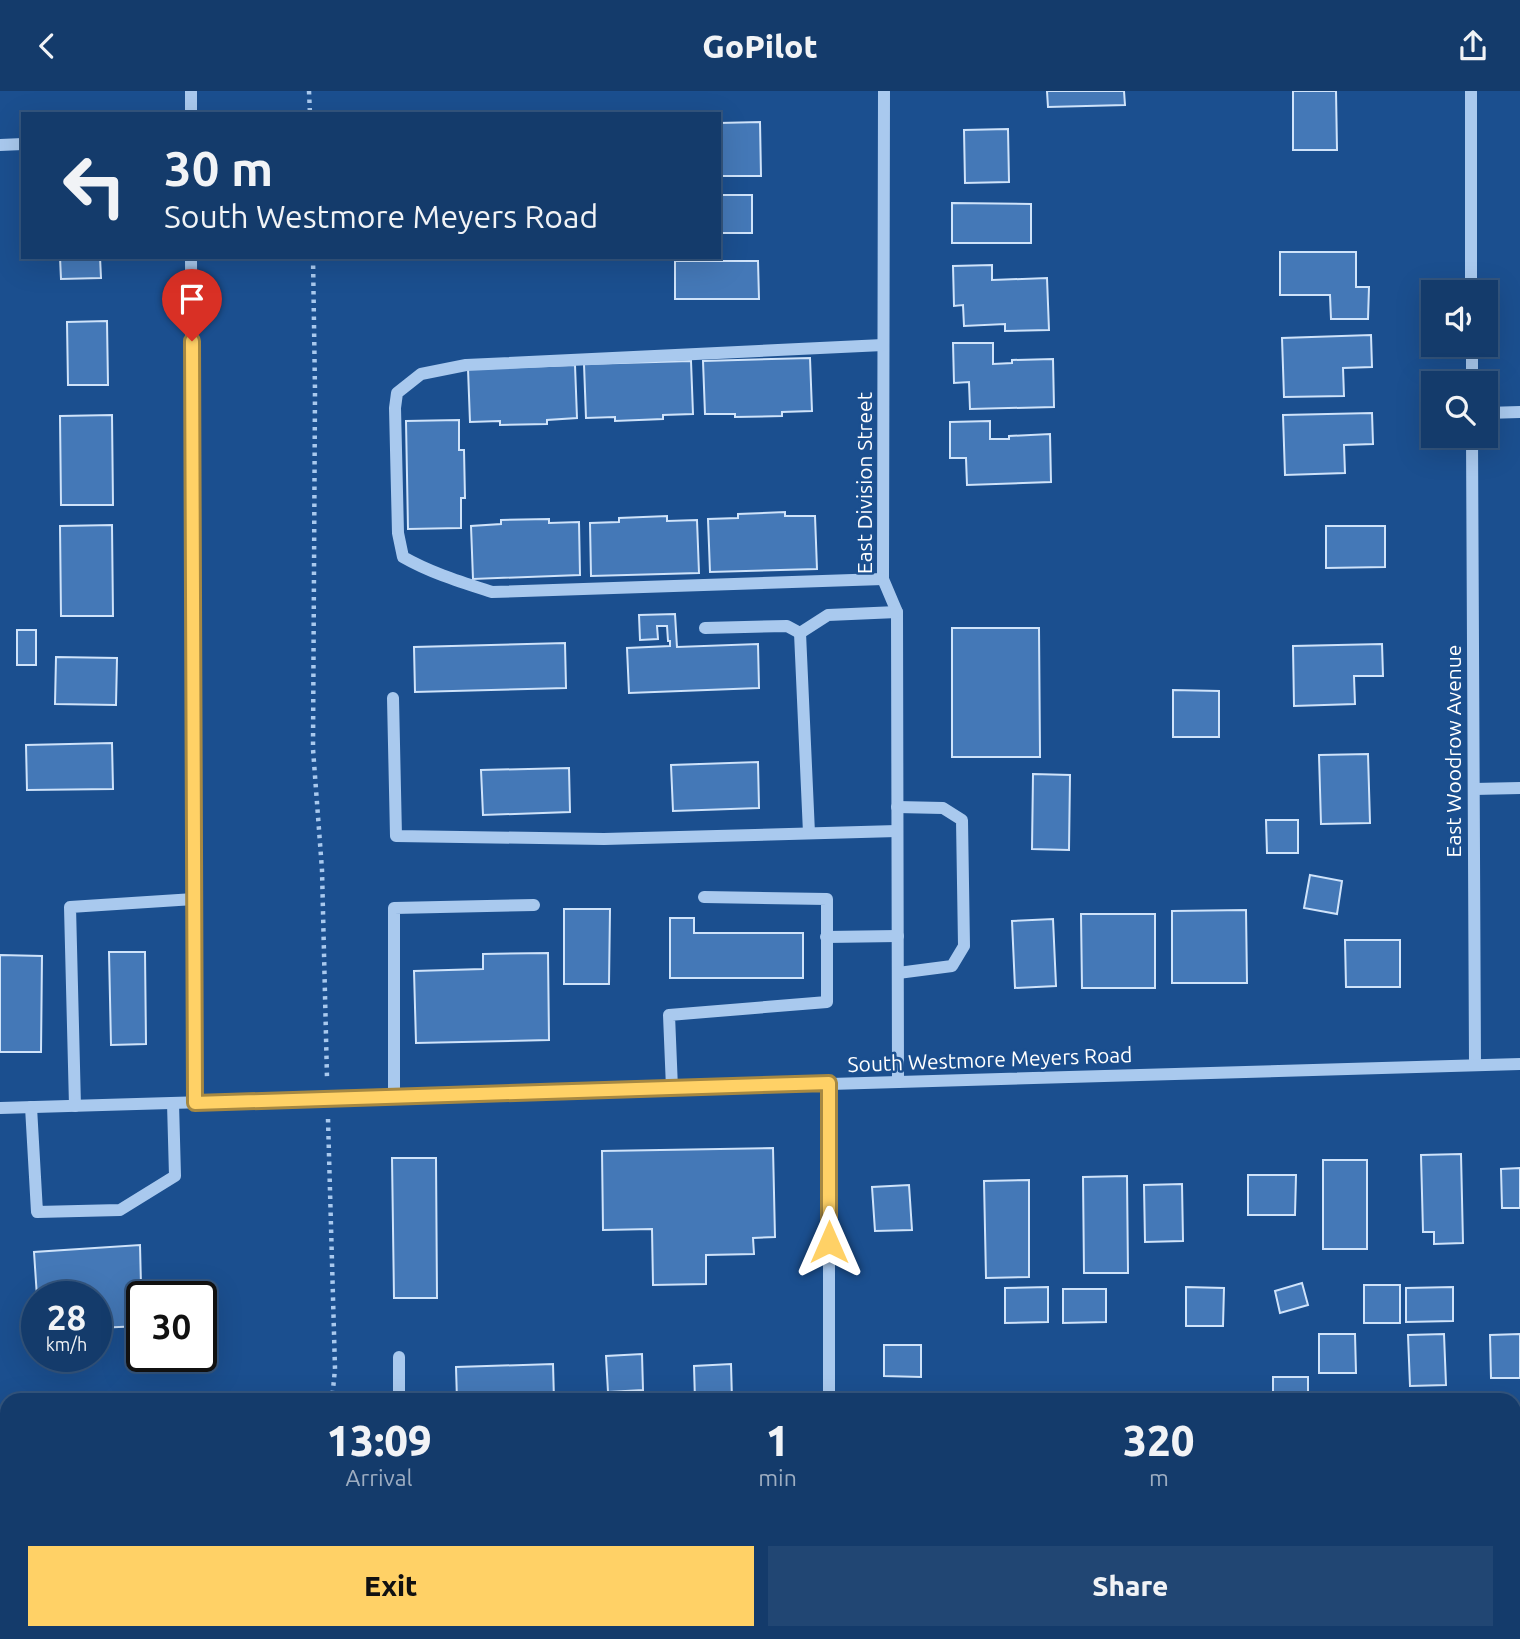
<!DOCTYPE html>
<style>
body{margin:0;font-family:Ubuntu,sans-serif;background:#214673;color:#f1f3f6;height:100vh;display:flex;flex-direction:column;font-size:26px;white-space:nowrap}
*{box-sizing:border-box;margin:0}
p{font-size:23px;color:#9dadc1}
.icon{flex:none;width:38px;height:38px;fill:none;stroke:currentColor;stroke-width:2;stroke-linecap:round;stroke-linejoin:round}
.map{position:relative;flex:1;overflow:hidden}
.sheet{position:absolute;left:0px;top:1302px;width:1521px;height:247px;display:flex;flex-direction:column;background:#143b6b;border-radius:21px 21px 0 0;box-shadow:0 7px 28px #0002,0 0 0 2px #33557e}
.sheet>*{flex:none}
.top-card{position:absolute;left:21px;top:21px;width:700px;height:147px;border-radius:0px;box-shadow:0 7px 28px #0002,0 0 0 2px #33557e;background:#143b6b;color:#f1f3f6;overflow:hidden}
.buttons{position:absolute;left:1421px;top:189px;display:grid;gap:14px}
.buttons a{display:grid;place-items:center;width:77px;height:77px;border-radius:0px;background:#143b6b;box-shadow:0 7px 28px #0002,0 0 0 2px #33557e;font-size:35px}
.speed{position:absolute;left:21px;top:1190px;display:flex;gap:14px;font-size:35px;font-weight:700;text-align:center}
.speed>*{display:grid;place-content:center;width:91px;height:91px;border-radius:50%;background:#143b6b;box-shadow:0 7px 28px #0002,0 0 0 2px #33557e;line-height:1}
.speed small{font-size:18px;font-weight:400}
.speed .limit{border:4px solid #111;border-radius:10px;background:#fff;color:#111}
.pin{position:absolute;display:grid;place-items:center;width:60px;height:60px;color:#fff;margin:-72px -30px;border-radius:50% 50% 50% 0;rotate:-45deg;box-shadow:0 0 7px #0007}
.pin .icon{rotate:45deg}
.me{position:absolute;width:77px;margin:-38px;rotate:0deg;stroke-linejoin:round;filter:drop-shadow(0 0 5px #0008)}
.turn{display:flex;align-items:center;gap:24px;height:147px;padding:0 28px;font-size:32px}
.turn .icon{width:91px;height:91px;stroke-width:2.5}
.turn b{display:block;font-size:49px;line-height:60px}
.eta{display:flex;justify-content:space-evenly;align-items:center;height:119px;text-align:center}
.eta b{font-size:42px;font-weight:800;line-height:49px}
.primary-button{display:flex;gap:14px;margin-top:auto;padding:14px 28px}
.primary-button a{flex:1;height:80px;border-radius:0px;background:#ffd166;color:#111;font-size:28px;font-weight:800;line-height:80px;text-align:center}
.primary-button a+a{background:#214673;color:#f1f3f6}
header{display:flex;justify-content:space-between;align-items:center;height:91px;padding:0 28px;background:#143b6b;font-size:32px;font-weight:800}
.map>svg:first-child{display:block}
.building{fill:#4478b7;stroke:#cfe3fa;stroke-width:2}
.lines{fill:none;stroke-linecap:round;stroke-linejoin:round}
.path{stroke:#a9c9ee;stroke-width:4.5;stroke-dasharray:3.5 5;stroke-linecap:butt}
.minor{stroke:#a9c9ee;stroke-width:12}
.route-casing{stroke:#a68842;stroke-width:18}
.route{stroke:#ffd166;stroke-width:12}
.labels{text-anchor:middle;stroke-width:5;stroke-linejoin:round;paint-order:stroke}
.street-label{font-size:21px;fill:#fff;stroke:#1b4f8f}
</style>
<header><svg class="icon" aria-label="back" viewBox="0 0 24 24"><path d="M15 5l-7 7 7 7"/></svg>GoPilot<svg class="icon" aria-label="share" viewBox="0 0 24 24"><path d="M12 15V3M7 8l5-5 5 5M5 13v7h14v-7"/></svg></header>
<div class="map">
<svg width="1520" height="1548" viewBox="0 0 1520 1548">
<rect width="100%" height="100%" fill="#1b4f8f"/>
<g class="building">
<polygon points="1047,0 1124,0 1125,14 1048,16"/>
<polygon points="1293,0 1336,0 1337,59 1293,59"/>
<polygon points="760,31 761,85 719,85 719,32"/>
<polygon points="1008,38 1009,91 965,92 964,39"/>
<rect x="719" y="104" width="33" height="38"/>
<polygon points="952,112 1031,113 1031,152 952,152"/>
<polygon points="1280,161 1356,161 1356,196 1369,196 1368,228 1331,228 1330,204 1280,204"/>
<polygon points="60,166 100,166 101,187 61,188"/>
<polygon points="675,170 758,170 759,208 675,208"/>
<polygon points="992,174 992,189 1047,187 1049,239 1005,240 1005,233 964,235 963,214 954,215 953,175"/>
<polygon points="107,230 108,294 68,294 67,231"/>
<polygon points="1371,244 1372,276 1343,277 1344,305 1284,306 1282,247"/>
<polygon points="953,252 993,252 993,273 1012,272 1012,269 1053,268 1054,316 970,318 969,291 954,292"/>
<polygon points="810,267 812,320 782,321 782,325 735,326 735,323 705,323 703,270"/>
<polygon points="691,270 693,323 663,324 663,328 615,330 615,326 586,327 584,273"/>
<polygon points="575,274 577,327 547,329 547,333 500,334 500,330 470,331 468,278"/>
<polygon points="1372,322 1373,353 1344,354 1345,382 1285,384 1283,324"/>
<polygon points="112,324 113,414 61,414 60,325"/>
<polygon points="459,329 459,359 464,359 465,407 461,407 461,437 408,438 406,330"/>
<polygon points="990,330 990,348 1009,348 1009,345 1050,343 1051,391 967,394 966,367 950,367 950,331"/>
<polygon points="785,421 785,425 815,425 817,478 710,481 708,428 738,427 738,423"/>
<polygon points="667,425 667,430 697,429 699,482 591,485 590,432 619,431 619,427"/>
<polygon points="549,428 549,432 579,431 580,484 473,488 471,435 501,433 501,429"/>
<polygon points="112,434 113,525 61,525 60,435"/>
<polygon points="1326,435 1385,435 1385,476 1326,477"/>
<polygon points="675,523 677,556 758,553 759,597 629,602 627,557 670,555 670,550 668,550 667,535 657,535 658,548 640,549 639,524"/>
<polygon points="952,537 1039,537 1040,666 952,666"/>
<rect x="17" y="539" width="19" height="35"/>
<polygon points="565,552 566,597 415,601 414,556"/>
<polygon points="1382,553 1383,585 1354,585 1355,613 1294,615 1293,555"/>
<polygon points="56,566 117,567 116,614 55,613"/>
<polygon points="1173,599 1219,600 1219,646 1173,646"/>
<polygon points="112,652 113,698 27,699 26,654"/>
<polygon points="1368,663 1370,732 1321,733 1319,664"/>
<polygon points="758,671 759,717 673,720 671,674"/>
<polygon points="569,677 570,721 483,724 481,679"/>
<polygon points="1033,683 1070,684 1069,759 1032,758"/>
<polygon points="1266,729 1298,729 1298,762 1267,762"/>
<polygon points="1310,784 1342,790 1337,823 1304,817"/>
<polygon points="564,818 610,818 609,893 564,893"/>
<polygon points="1246,819 1247,892 1172,892 1172,820"/>
<polygon points="1081,823 1155,823 1155,897 1082,897"/>
<polygon points="670,827 694,827 694,842 803,842 803,887 670,887"/>
<polygon points="1053,828 1056,895 1015,897 1012,830"/>
<polygon points="1345,849 1400,849 1400,896 1346,896"/>
<polygon points="109,861 145,861 146,953 111,954"/>
<polygon points="548,862 549,949 416,952 414,880 483,878 483,863"/>
<polygon points="0,864 42,865 41,961 0,961"/>
<polygon points="773,1057 775,1146 753,1147 754,1163 706,1164 706,1193 653,1194 652,1138 603,1139 602,1060"/>
<polygon points="1461,1063 1463,1152 1434,1153 1434,1141 1423,1141 1421,1064"/>
<polygon points="392,1067 436,1067 437,1207 394,1207"/>
<rect x="1323" y="1069" width="44" height="89"/>
<polygon points="1520,1077 1520,1117 1502,1117 1501,1078"/>
<polygon points="1248,1084 1296,1084 1295,1124 1248,1124"/>
<polygon points="1127,1085 1128,1182 1084,1182 1083,1086"/>
<polygon points="1029,1089 1029,1186 986,1187 984,1090"/>
<polygon points="1182,1093 1183,1150 1145,1151 1144,1094"/>
<polygon points="909,1094 912,1139 875,1140 872,1096"/>
<polygon points="140,1154 142,1235 96,1237 96,1206 37,1206 34,1161"/>
<polygon points="1302,1192 1308,1214 1280,1222 1275,1200"/>
<rect x="1364" y="1194" width="36" height="38"/>
<polygon points="1048,1196 1048,1231 1005,1232 1005,1197"/>
<polygon points="1186,1196 1224,1197 1223,1235 1186,1235"/>
<polygon points="1453,1196 1453,1230 1406,1231 1406,1197"/>
<polygon points="1063,1198 1106,1198 1106,1231 1063,1232"/>
<polygon points="1319,1243 1355,1243 1356,1282 1319,1282"/>
<polygon points="1444,1243 1446,1294 1410,1295 1408,1244"/>
<polygon points="1520,1243 1520,1287 1491,1287 1490,1244"/>
<polygon points="884,1254 921,1254 921,1286 884,1285"/>
<polygon points="642,1263 643,1299 608,1301 606,1265"/>
<polygon points="553,1273 554,1309 457,1309 456,1276"/>
<polygon points="731,1273 732,1309 695,1309 694,1275"/>
<rect x="1273" y="1286" width="35" height="23"/>
<rect x="1514" y="1324" width="6" height="73"/>
<polygon points="97,1542 162,1542 163,1548 93,1548 92,1543"/>
</g>
<g class="lines">
<g class="path">
<polyline points="309,0 310,23"/>
<polyline points="313,166 315,300 313,658 322,779 327,987"/>
<polyline points="328,1028 335,1278 332,1309"/>
<polyline points="320,1548 320,1542"/>
</g>
<g class="minor">
<polyline points="191,0 191,23"/>
<polyline points="884,0 883,488 897,521 898,991"/>
<polyline points="1471,0 1471,201"/>
<polyline points="0,54 23,53"/>
<polyline points="191,166 195,1012"/>
<polyline points="1472,254 1472,292"/>
<polyline points="1486,322 1520,321"/>
<polyline points="1472,345 1475,974"/>
<path d="M883,488L492,501C461,491 431,482 403,466L398,442L395,317L397,302L421,283L466,274L883,254"/>
<polyline points="705,537 787,535 800,542"/>
<polyline points="393,607 396,745 604,748 897,740"/>
<polyline points="1474,698 1520,697"/>
<polyline points="897,716 943,717 962,729 964,855 952,875 898,882"/>
<polyline points="809,742 800,542 828,524 897,521"/>
<polyline points="826,846 898,845"/>
<polyline points="672,997 669,924 827,911 827,808 704,806"/>
<polyline points="394,1005 394,817 534,814"/>
<polyline points="75,1015 70,816 194,808"/>
<polyline points="31,1016 37,1121 120,1119 175,1085 173,1012"/>
<polyline points="0,1017 1520,973"/>
<polyline points="399,1266 399,1309"/>
<polyline points="829,1309 829,992"/>
<polyline points="1514,1470 1520,1470"/>
<polyline points="399,1542 399,1548"/>
<polyline points="829,1548 829,1542"/>
</g>
</g>
<g class="lines">
<g class="route-casing">
<polyline id="route" points="192,250 195,1012 829,992 829,1151"/>
</g>
<use href="#route" class="route"/>
</g>
<g class="labels">
<g class="street-label">
<text transform="translate(865 392) rotate(-90)" y="7">East Division Street</text>
<text transform="translate(1454 660) rotate(-90)" y="7">East Woodrow Avenue</text>
<text transform="translate(990 969) rotate(-2)" y="7">South Westmore Meyers Road</text>
</g>
</g>
</svg>
<div class="buttons">
<a><svg class="icon" aria-label="sound" viewBox="0 0 24 24"><path d="M4 9h4l5-4v14l-5-4H4zM17 9q2 3 0 6"/></svg></a>
<a><svg class="icon" aria-label="search" viewBox="0 0 24 24"><circle cx="10" cy="10" r="6"/><path d="M15 15l6 6"/></svg></a>
</div>
<div class="speed"><div>28<small>km/h</small></div><div class="limit">30</div></div>
<div class="pin" style="left:192px;top:250px;background:#d93025"><svg class="icon" aria-label="arrive" viewBox="0 0 24 24"><path d="M6 21V4h12l-3 4 3 4H6"/></svg></div>
<svg class="me" style="left:829px;top:1151px" viewBox="-20 -20 40 40"><path d="M0-17L14 15 0 8-14 15z" fill="#ffd166" stroke="#fff" stroke-width="4"/></svg>
<div class="top-card">
<div class="turn"><svg class="icon" aria-label="left" viewBox="0 0 24 24"><path d="M17 20v-9H6M10 6l-5 5 5 5"/></svg><div><b>30 m</b>South Westmore Meyers Road</div></div>
</div>
<section class="sheet">
<div class="eta">
<div><b>13:09</b><p>Arrival</p></div>
<div><b>1</b><p>min</p></div>
<div><b>320</b><p>m</p></div>
</div>
<div class="primary-button"><a>Exit</a><a>Share</a></div>
</section>
</div>
